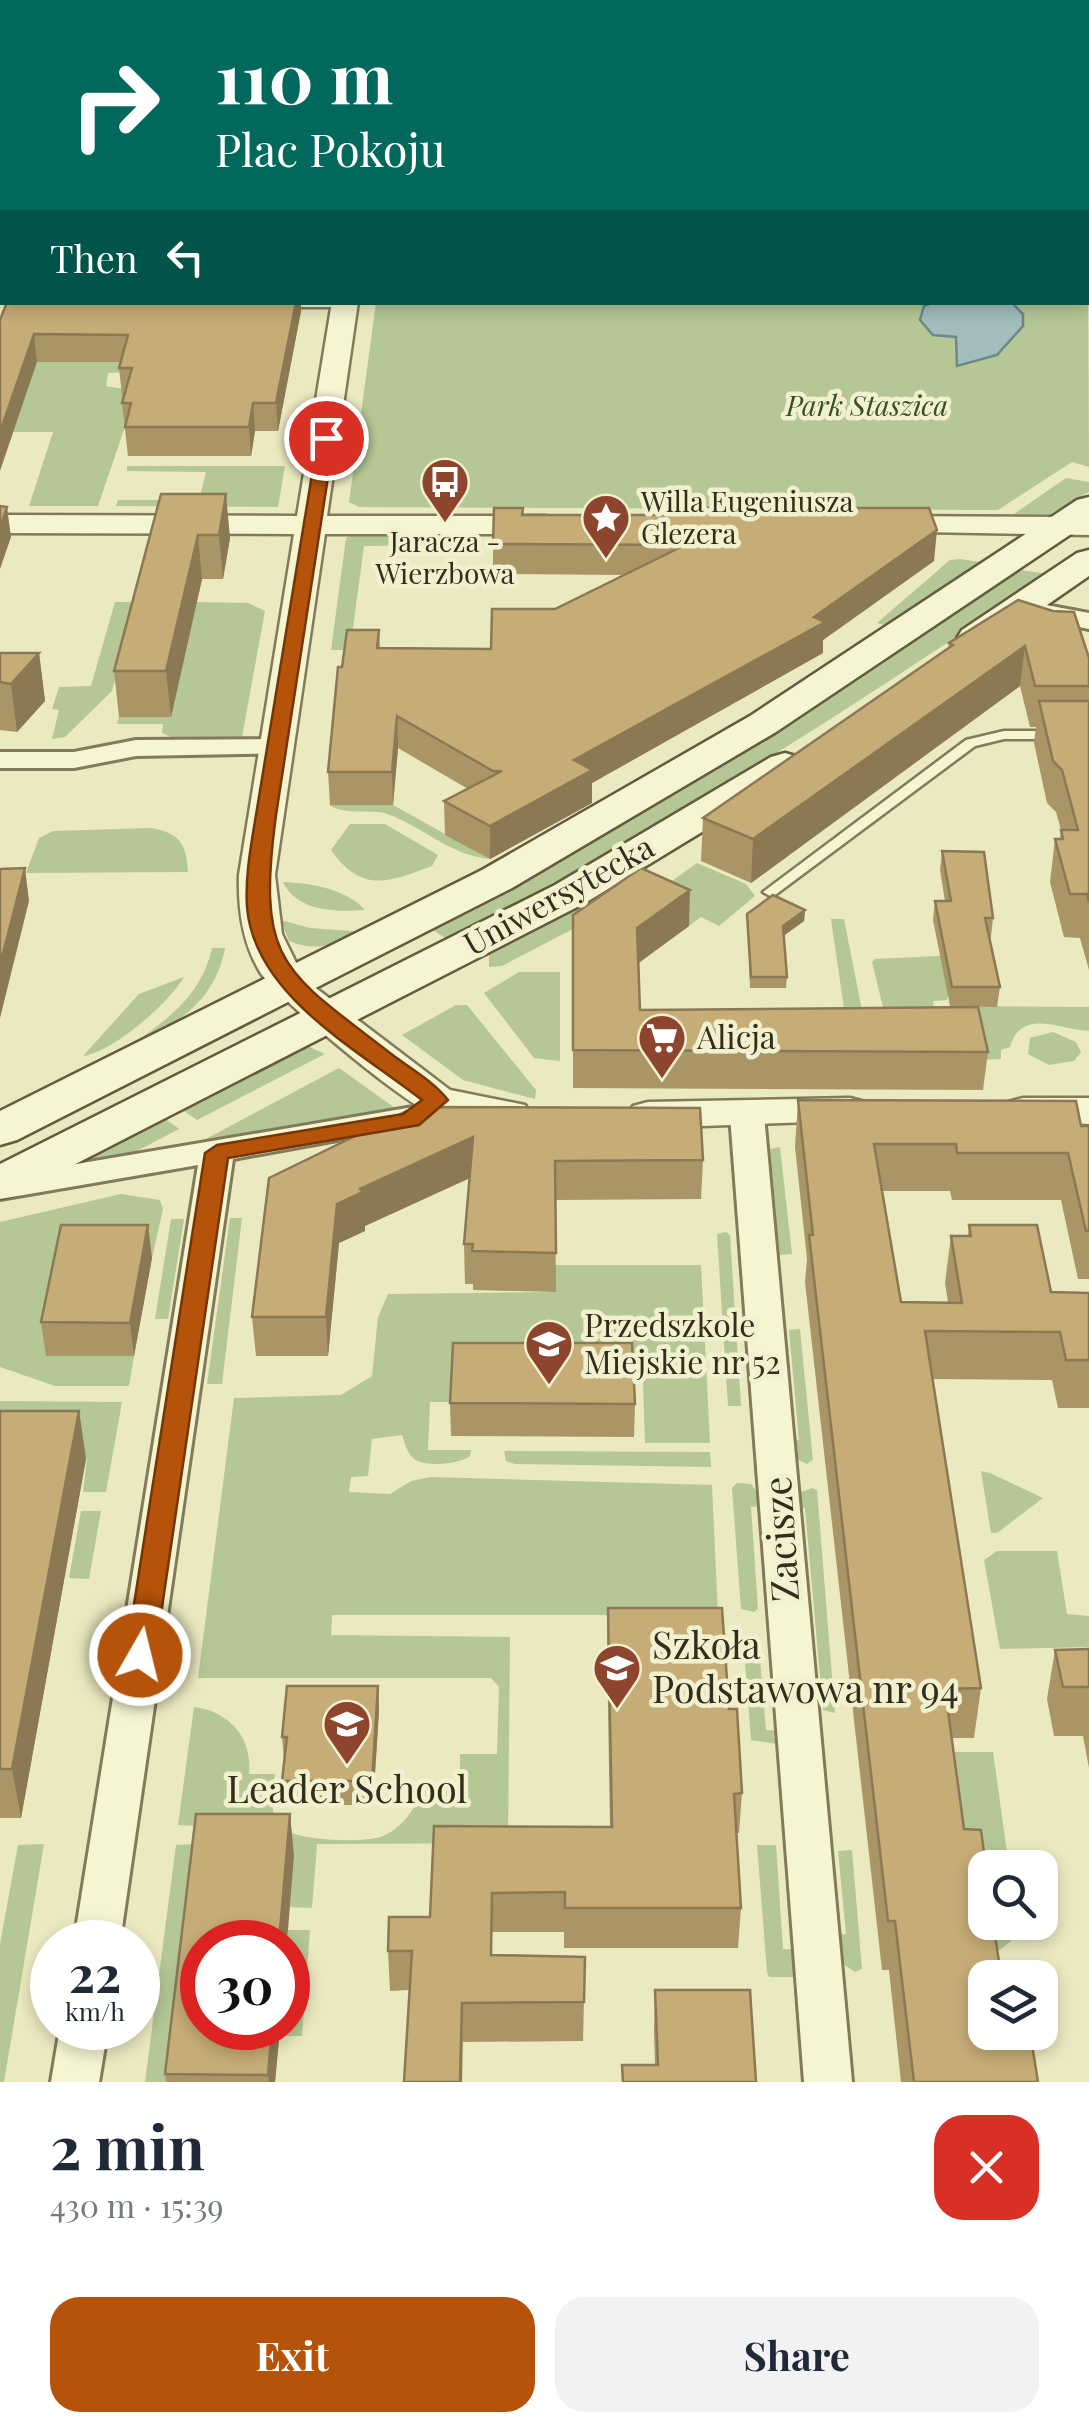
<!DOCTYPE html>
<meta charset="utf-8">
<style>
body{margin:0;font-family:"Playfair Display",serif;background:#f2f2f3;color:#1f2937;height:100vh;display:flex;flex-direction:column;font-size:38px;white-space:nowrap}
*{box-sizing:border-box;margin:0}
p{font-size:32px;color:#747a83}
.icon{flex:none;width:55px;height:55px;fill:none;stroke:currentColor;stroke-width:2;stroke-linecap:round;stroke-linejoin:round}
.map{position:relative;height:2082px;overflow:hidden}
.drawer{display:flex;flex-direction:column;background:#fff;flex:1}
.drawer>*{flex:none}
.guide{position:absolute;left:0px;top:0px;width:1090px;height:305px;box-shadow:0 5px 15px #0003;background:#00695c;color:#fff;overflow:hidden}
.fabs{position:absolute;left:968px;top:1850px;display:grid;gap:20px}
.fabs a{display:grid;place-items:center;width:90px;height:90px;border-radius:20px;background:#fff;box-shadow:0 5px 15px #0003;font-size:50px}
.speed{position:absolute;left:30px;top:1920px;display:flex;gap:20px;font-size:50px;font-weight:700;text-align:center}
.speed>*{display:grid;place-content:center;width:130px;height:130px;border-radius:50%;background:#fff;box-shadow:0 5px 15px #0003;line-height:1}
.speed small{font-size:25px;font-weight:400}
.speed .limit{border:15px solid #d22;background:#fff;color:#111}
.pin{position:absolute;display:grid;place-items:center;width:85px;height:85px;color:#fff;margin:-42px;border:5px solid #fff;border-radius:50%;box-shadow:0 2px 10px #0007}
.me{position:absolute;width:110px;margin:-55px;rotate:8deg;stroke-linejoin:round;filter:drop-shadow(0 0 8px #0008)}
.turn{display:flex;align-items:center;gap:35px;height:210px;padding:0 50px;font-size:45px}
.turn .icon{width:130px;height:130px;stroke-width:2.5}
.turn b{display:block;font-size:70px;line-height:85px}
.then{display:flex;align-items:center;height:95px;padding:0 50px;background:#0003;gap:20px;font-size:38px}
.round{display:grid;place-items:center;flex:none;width:105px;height:105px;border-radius:30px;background:#f2f2f3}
.overview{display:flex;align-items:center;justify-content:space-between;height:170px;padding:0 50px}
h1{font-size:60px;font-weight:700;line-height:75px}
.action{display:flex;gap:20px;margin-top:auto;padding:20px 50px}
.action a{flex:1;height:115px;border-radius:30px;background:#b45309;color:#fff;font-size:40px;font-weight:700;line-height:115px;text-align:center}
.action a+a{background:#f2f2f3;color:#1f2937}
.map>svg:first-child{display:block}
.green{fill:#b4c795}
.water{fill:#a2bdbc;stroke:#6a898a;stroke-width:2.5}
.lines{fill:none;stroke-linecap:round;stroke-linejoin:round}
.service-casing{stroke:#827a59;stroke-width:5}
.minor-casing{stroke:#827a59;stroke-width:6}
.tertiary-casing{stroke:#827a59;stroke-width:5}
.secondary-casing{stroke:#645a3c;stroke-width:5}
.service{fill:#f6f5d2;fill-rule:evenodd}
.minor{fill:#f6f5d2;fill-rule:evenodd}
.tertiary{fill:#f6f5d2;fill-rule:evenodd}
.secondary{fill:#f6f5d2;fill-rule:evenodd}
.wall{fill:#aa9567}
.shaded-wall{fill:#8b7954}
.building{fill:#c6ad78;stroke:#8b7954;stroke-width:2.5}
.route{fill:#b45309;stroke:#753606;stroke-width:2.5}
.labels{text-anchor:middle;stroke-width:9;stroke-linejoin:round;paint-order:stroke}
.far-park-label{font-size:28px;font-style:italic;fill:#384e24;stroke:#f2f1cf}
.far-poi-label{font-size:28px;fill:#322d1c;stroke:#f2f1cf;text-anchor:start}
.street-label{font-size:32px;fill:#322d1c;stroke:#f2f1cf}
.poi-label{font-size:32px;fill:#322d1c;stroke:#f2f1cf;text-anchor:start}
.near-street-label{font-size:38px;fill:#322d1c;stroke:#f2f1cf}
.near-poi-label{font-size:38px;fill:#322d1c;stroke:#f2f1cf;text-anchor:start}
</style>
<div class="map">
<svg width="1089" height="2082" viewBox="0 0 1089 2082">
<rect width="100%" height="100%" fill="#eae9c0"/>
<g class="green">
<polygon points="1088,261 1089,467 1072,462 998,510 359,507 349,502 376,303 1088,302"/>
<polygon points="55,314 134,362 131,372 108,373 106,386 165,396 132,406 98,506 29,506 53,432 0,432"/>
<polygon points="127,466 285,466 278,507 116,506 118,500 199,500 206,472 127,471"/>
<polygon points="1066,478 1089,482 1089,492 1050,514 1014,514"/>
<polygon points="353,535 465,535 464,545 364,546 350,650 331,650 346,538"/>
<polygon points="960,559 979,562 888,626 877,623 950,560"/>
<path d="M1013,569L1049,574C855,707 658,832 450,941L433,930L523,880Z"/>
<polygon points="115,602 136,602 112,691 65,737 52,739 59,710 52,709 59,687 91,686"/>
<polygon points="196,602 248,603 265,611 242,737 173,738 162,733 163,724 117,724 119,717 171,717"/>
<path d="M329,805H393L490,859C450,855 426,829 390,815C370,807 349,817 329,805Z"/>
<path d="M350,824H385L438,855L432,866C389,882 362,894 331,850Z"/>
<path d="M152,828C180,834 186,843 188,872L26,873L39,838L53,831Z"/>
<polygon points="697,863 746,884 755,896 719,926 701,917 689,926 640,904"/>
<path d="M283,882C310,883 347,889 365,910C336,912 297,912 283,882Z"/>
<polygon points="586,902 615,907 502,966 489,967 489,952"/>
<polygon points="831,919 844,919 868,1041 847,1029"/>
<path d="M281,920L310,928L365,932C338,943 318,953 289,941Z"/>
<path d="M212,948H225C214,1008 166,1030 115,1056C159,1025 200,1002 212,948Z"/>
<polygon points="958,955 947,1000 933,1001 934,1009 883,1007 872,962 875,959"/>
<polygon points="519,972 560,972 560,1061 534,1058 484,993"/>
<path d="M184,977C169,1003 113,1052 83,1056L139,994Z"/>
<path d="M958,1000L968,1006L1089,1007V1031C1061,1030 1021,1007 1010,1047L1001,1050V1059L977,1060Z"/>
<polygon points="456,1005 467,1005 536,1090 535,1099 463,1080 402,1035"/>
<polygon points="1053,1032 1076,1042 1081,1052 1074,1061 1049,1065 1028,1054 1030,1038"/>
<polygon points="305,1045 325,1054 197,1120 181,1109"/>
<polygon points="339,1068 395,1108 204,1140"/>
<polygon points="163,1117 179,1129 133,1153 75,1163"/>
<polygon points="780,1147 792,1254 779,1255 772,1172 762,1169 770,1149"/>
<polygon points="121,1194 160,1200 163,1209 152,1258 47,1356 134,1356 129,1386 55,1386 0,1367 0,1222"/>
<polygon points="230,1218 242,1218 222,1384 207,1384"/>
<polygon points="171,1219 184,1219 168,1319 155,1319"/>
<polygon points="726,1232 730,1235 741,1406 728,1406 717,1234"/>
<path d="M555,1265H701L710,1443H645L642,1353H453L449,1402H430L428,1450H471L470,1456C461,1464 423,1468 413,1458C407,1453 404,1441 402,1435L372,1439L368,1476L351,1477L349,1492L390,1494L411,1481L431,1477L712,1485L718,1615H332L331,1635L510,1637L508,1843L317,1844L312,1908L290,1907L294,1857H202L175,2082H145L176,1845L198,1844L201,1826L178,1825L194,1707C229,1711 253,1738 249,1774H275C273,1791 268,1813 281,1827C294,1841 363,1843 380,1837C402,1830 418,1806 423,1785L460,1786V1754H497L499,1687L491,1678H198L234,1398L341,1395L372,1376L378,1317L388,1294L555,1292Z"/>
<polygon points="800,1329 813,1460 807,1464 789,1456 790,1440 799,1440 789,1330"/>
<polygon points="0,1401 122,1402 106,1492 83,1492 87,1459 0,1460"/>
<polygon points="504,1451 710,1452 711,1467 515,1464 506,1461"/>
<polygon points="981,1471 990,1473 1043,1498 997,1533 991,1533"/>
<polygon points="737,1483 751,1484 762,1499 761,1506 751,1507 758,1609 754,1612 741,1609 732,1488"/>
<polygon points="812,1488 817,1490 835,1713 823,1710 805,1508 789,1507 793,1495"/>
<polygon points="81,1511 101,1511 89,1579 69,1578"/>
<polygon points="997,1551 1057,1551 1067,1614 1089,1616 1089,1647 1000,1649 984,1560"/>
<polygon points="759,1647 766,1730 783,1731 784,1745 751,1740 744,1648"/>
<polygon points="940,1752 993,1752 1009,1867 985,1868 985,1922 1017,1923 1018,1935 1000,1950 982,1950"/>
<polygon points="44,1844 4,2082 0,2082 0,1944 18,1845"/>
<polygon points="757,1845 776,1845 783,1949 802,1950 801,1977 769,1977 767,1972"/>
<polygon points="852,1850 862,1969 855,1972 831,1956 828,1935 846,1934 838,1851"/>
<polygon points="288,1930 310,1930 302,2036 280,2036 280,2028 288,2028"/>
</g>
<polygon class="water" points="932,303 1012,303 1023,314 1023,326 997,355 957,366 956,337 933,335 920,320 924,306"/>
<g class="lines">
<g class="service-casing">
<g id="service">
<rect x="1088" y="193" width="1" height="6"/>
<polygon points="297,302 349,302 350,304 345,307 301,307 298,306"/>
<polygon points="1004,731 1089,731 1089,739 1004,739 975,746 775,895 770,896 763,892 966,740"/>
</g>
</g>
<g class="minor-casing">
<g id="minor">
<polygon points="1035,603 1089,613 1089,629 1026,616 1022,611 1026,606"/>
<polygon points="278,739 292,747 288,753 136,756 74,768 0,768 0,752 74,752 136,740"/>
<polygon points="747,1105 759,1108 764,1115 852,2082 804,2082 730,1115 735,1108"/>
<polygon points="419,1106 431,1109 436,1116 431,1123 233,1159 120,1942 74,1942 198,1165 0,1199 0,1177"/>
<polygon points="60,2028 108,2028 99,2082 51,2082"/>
</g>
</g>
<g class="tertiary-casing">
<g id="tertiary">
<rect x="390" y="0" width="20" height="2"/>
<polygon points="802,0 822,0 823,2 803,2"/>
<rect x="1088" y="198" width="1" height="14"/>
<path d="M332,302H358L327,516H546L561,525L546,534H325L275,875L282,934L304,979L450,1090L525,1105L531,1114L525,1123C498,1130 452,1120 426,1110C400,1100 275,996 260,972C242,942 238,909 239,875L294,534L0,533V515L297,516Z"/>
<polygon points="879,516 1089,517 1089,535 868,531 864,525 868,519"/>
<polygon points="850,1098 865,1102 871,1111 865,1120 648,1128 633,1124 627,1115 633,1106 648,1102"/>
<polygon points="1023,1098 1089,1098 1089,1124 1008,1120 1002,1111 1008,1102"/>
</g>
</g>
<g class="secondary-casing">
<g id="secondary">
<polygon points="1089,497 1089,522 776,732 512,888 17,1140 0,1145 0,1111 482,870 750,716 1077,500"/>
<polygon points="1089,550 1089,576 988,646 962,646 957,638 962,630 1077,553"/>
<polygon points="785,753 799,757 805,765 799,773 585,903 17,1194 0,1198 0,1164 555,885 771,757"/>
</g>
</g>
<use href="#service" class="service"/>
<use href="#minor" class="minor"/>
<use href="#tertiary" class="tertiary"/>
<use href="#secondary" class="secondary"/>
</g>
<g class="wall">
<polygon points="0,0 56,0 54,2 2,2 2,16 0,16"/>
<polygon points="834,0 1089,0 1089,83 1088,83 1088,2 835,2"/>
<polygon points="1088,99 1089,101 1089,177 1088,177"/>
<rect x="0" y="108" width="2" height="119"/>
<polygon points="7,302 301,302 301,311 278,431 255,431 251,456 128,456 122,403 124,396 122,396 119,368 120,362 37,362"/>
<polygon points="161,494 230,538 223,579 202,579 171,717 119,717 114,671"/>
<polygon points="683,508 934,561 823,640 823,653 592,783 592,803 490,859 445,835 444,801 468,789 398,748 393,805 330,805 328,772 342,667 379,630 380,648 491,649 555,609 624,575 493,574 493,544 523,515 682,515"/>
<polygon points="1018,600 1089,658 1089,970 1080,938 1064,937 1050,882 1055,839 1060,839 1061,830 1056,812 1047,803 1034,743 1036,727 1030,727 1020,686 751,883 701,861 703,818 948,648 949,643"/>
<polygon points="0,653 39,653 45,701 17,732 0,730"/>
<polygon points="942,851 993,918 991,937 989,937 1000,987 997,1007 950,1006 933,920 935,901 945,901 940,870"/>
<polygon points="805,910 804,921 783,936 787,977 786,988 750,988 747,914"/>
<polygon points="573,915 689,926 638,963 640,1010 988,1052 983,1090 573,1088"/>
<polygon points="798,1100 1089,1126 1089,1279 1078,1279 1061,1200 952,1200 950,1191 882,1191 901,1302 948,1302 945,1283 951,1236 968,1236 969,1225 1051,1292 1089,1293 1089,1408 1058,1408 1052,1380 933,1379 981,1688 974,1738 951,1738 964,1829 999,1962 1038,2082 901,2082 889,1970 882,1970 805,1282 807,1259 795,1147"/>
<polygon points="415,1107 703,1160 701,1199 555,1200 556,1292 473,1290 473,1284 465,1284 464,1244 470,1178 365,1226 365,1231 339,1243 328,1356 256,1356 252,1317"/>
<polygon points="152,1258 134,1356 46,1356 41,1322"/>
<polygon points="450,1403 635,1404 634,1437 451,1436"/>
<polygon points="0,1411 79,1411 86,1459 21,1818 0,1818"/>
<polygon points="608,1608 729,1709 742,1793 739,1833 737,1833 741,1908 738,1948 564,1948 564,1932 492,1932 492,1955 585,1957 583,2041 463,2042 462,2082 404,2082 409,1990 390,1991 388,1951 430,1917 610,1827 607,1648"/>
<polygon points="1089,1649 1089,1768 1083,1736 1054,1736 1047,1699 1055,1650"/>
<polygon points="378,1686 379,1710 373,1805 284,1805 282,1781 284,1760 282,1737"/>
<polygon points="290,1814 294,1857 202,2028 280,2028 275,2082 166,2082 165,2074"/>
<polygon points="655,1990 756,2082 622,2082 622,2065 655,2065 654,2030"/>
</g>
<g class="shaded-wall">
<polygon points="296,302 301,302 301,311 278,431 276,403"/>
<polygon points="34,334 37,362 0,471 0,432"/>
<polygon points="253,403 255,431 251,456 249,427"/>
<polygon points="226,494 230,538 223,579 219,535"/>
<polygon points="7,507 11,537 0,569 0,528"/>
<polygon points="937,530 934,561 823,640 823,653 592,783 592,803 490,859 490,826 574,760 814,617"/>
<polygon points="198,535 202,579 171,717 166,671"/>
<polygon points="1025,646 1020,686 751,883 753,839"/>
<polygon points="39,653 45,701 17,732 11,684"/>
<polygon points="397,716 398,748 393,805 392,772"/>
<polygon points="25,868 29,901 0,1018 0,965"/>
<polygon points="690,890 689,926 636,965 637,928"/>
<polygon points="805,910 804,921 782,937 783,926"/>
<polygon points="473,1137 474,1176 365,1226 365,1231 339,1243 328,1356 326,1317 337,1204 360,1189"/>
<polygon points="148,1225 152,1258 134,1356 130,1323"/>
<polygon points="79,1411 86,1459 21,1818 12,1769"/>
<polygon points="378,1686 379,1710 373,1805 372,1781"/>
<polygon points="290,1814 294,1857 287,1942 279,1942"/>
<polygon points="462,2003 462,2082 460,2082"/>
<polygon points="272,2028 280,2028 275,2082 269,2082 268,2075"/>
</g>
<g class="building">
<polygon points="184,0 374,0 374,2 182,2"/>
<polygon points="443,0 784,0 785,2 442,2"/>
<polygon points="847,0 931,0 932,2 847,2"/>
<polygon points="993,0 1089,0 1089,54 1088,54 1088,2 994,2"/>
<polygon points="1088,99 1089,101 1089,146 1088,146"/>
<polygon points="0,108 2,108 2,174 2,161 0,162"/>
<polygon points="2,178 2,201 0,201 0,180"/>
<polygon points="7,302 296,302 276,403 253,403 249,427 125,427 131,403 122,403 132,368 119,368 128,335 34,334 0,432 0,320"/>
<polygon points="161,494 226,494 219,535 198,535 166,671 114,671"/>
<polygon points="0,506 7,507 0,528"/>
<polygon points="494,508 523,508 522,515 683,515 683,508 929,508 937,530 814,617 825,622 574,760 592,770 490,826 444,801 502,771 493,771 397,716 392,772 328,772 338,667 342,667 347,630 379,630 377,648 491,649 492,609 555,609 685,545 493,544"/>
<polygon points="1018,600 1053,611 1074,612 1089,658 1089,686 1035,686 1025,646 753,839 703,818 953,645 949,643"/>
<polygon points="0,653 39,653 11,684 0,682"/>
<polygon points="1039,701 1089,701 1089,902 1087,894 1070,894 1055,839 1063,839 1061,830 1078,830 1062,770 1053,761"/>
<polygon points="942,851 984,852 993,918 985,918 1000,987 952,987 935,901 951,901"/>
<polygon points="25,868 0,965 0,869"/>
<polygon points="641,868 690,890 637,928 640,1010 978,1007 988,1052 573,1050 573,915"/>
<polygon points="773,895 805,910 783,926 787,977 751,977 747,914"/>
<polygon points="798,1100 1076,1101 1081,1126 1089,1126 1089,1231 1086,1231 1068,1153 957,1153 956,1144 874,1144 901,1302 962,1303 951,1236 971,1236 969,1225 1037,1225 1051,1292 1089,1293 1089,1360 1066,1360 1060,1332 925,1331 981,1688 945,1689 964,1829 981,1830 986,1868 985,1922 993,1922 999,1962 1019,1962 1021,1978 985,1978 985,2032 1030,2032 1038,2082 914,2082 895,1921 888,1921 809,1235 813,1235"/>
<polygon points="415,1107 700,1108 703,1160 555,1161 556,1253 472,1251 473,1244 464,1244 473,1137 360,1189 363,1192 337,1204 326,1317 252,1317 269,1178"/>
<polygon points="61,1225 148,1225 130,1323 41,1322"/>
<polygon points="453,1343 632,1343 635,1404 450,1403"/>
<polygon points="0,1411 79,1411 12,1769 0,1769"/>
<polygon points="608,1608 722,1608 729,1709 737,1709 742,1793 734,1794 741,1908 565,1908 565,1892 492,1893 491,1955 585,1957 584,2002 462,2003 460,2082 404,2082 412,1951 388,1951 389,1917 430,1917 434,1826 612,1827"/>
<polygon points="1089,1649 1089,1687 1063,1687 1055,1650"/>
<polygon points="287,1686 378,1686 372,1781 282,1781 287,1737 282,1737"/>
<polygon points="196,1814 290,1814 279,1942 202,1942 202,2028 272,2028 268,2075 165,2074"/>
<polygon points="655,1990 750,1990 756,2082 623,2082 622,2065 658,2065"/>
</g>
<path class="route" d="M326,433L334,438L276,815C256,965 283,970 394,1056C412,1069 435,1083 448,1100L419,1125L228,1158L155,1655L151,1663H130L126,1655L205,1153L217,1145L403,1114L422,1100C358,1050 254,995 247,907C245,876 251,846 256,815L318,438Z"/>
<defs>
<g id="bus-pin" transform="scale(2.5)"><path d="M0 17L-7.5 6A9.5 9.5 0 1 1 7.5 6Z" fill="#8d452d" stroke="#f2f1cf"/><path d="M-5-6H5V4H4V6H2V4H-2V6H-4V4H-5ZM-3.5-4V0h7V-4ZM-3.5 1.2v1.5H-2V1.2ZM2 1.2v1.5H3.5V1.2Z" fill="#fff"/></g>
<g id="sight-pin" transform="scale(2.5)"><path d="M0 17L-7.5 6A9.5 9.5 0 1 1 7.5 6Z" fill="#8d452d" stroke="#f2f1cf"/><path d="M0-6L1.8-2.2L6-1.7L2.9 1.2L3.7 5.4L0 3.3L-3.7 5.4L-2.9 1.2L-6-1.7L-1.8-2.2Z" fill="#fff"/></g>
<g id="supermarket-pin" transform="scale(2.5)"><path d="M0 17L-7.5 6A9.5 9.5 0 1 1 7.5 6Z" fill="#8d452d" stroke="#f2f1cf"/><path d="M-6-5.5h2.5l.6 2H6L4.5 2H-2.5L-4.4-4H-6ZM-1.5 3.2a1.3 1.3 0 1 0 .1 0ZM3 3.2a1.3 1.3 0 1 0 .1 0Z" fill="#fff"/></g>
<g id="school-pin" transform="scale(2.5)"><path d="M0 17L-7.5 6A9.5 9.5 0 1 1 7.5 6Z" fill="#8d452d" stroke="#f2f1cf"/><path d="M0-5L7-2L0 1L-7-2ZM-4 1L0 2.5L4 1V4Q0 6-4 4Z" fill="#fff"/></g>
</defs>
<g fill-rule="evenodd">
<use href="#bus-pin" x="445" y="482"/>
<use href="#sight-pin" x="606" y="518"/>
<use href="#supermarket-pin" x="662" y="1038"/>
<use href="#school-pin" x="549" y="1344"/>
<use href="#school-pin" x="617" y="1668"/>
<use href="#school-pin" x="347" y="1724"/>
</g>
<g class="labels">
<g class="far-park-label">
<text x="867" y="416">Park Staszica</text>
</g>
<g class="far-poi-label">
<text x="641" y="512">Willa Eugeniusza<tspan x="641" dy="32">Glezera</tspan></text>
<text x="445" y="552" text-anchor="middle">Jaracza -<tspan x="445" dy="32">Wierzbowa</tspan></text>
</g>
<g class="street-label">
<text transform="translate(559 896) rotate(-29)" y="11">Uniwersytecka</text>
</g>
<g class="poi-label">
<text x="697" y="1049">Alicja</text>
<text x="584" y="1337">Przedszkole<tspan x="584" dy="37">Miejskie nr 52</tspan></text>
</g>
<g class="near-street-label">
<text transform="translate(782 1539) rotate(-94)" y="13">Zacisze</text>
</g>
<g class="near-poi-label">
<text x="652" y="1659">Szkoła<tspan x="652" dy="44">Podstawowa nr 94</tspan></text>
<text x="347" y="1803" text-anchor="middle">Leader School</text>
</g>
</g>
</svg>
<div class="fabs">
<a><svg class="icon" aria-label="search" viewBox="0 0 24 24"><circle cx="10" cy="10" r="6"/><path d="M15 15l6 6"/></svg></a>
<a><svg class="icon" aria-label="layers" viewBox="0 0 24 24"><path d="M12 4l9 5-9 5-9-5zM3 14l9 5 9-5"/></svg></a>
</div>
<div class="speed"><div>22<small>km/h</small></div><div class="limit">30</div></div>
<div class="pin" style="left:326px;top:438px;background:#d93025"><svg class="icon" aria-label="arrive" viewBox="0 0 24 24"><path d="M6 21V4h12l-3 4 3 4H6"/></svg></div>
<svg class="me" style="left:140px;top:1655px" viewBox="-20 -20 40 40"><circle r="17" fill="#b45309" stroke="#fff" stroke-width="3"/><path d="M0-11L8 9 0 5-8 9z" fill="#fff"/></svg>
<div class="guide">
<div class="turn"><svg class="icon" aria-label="right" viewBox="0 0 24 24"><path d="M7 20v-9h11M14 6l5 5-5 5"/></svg><div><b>110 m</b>Plac Pokoju</div></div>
<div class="then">Then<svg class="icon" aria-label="left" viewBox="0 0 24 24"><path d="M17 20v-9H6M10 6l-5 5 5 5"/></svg></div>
</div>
</div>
<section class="drawer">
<div class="overview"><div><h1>2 min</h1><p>430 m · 15:39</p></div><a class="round" style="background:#d93025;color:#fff"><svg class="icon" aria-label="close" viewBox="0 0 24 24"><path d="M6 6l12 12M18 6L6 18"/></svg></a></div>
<div class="action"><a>Exit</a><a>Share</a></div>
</section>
